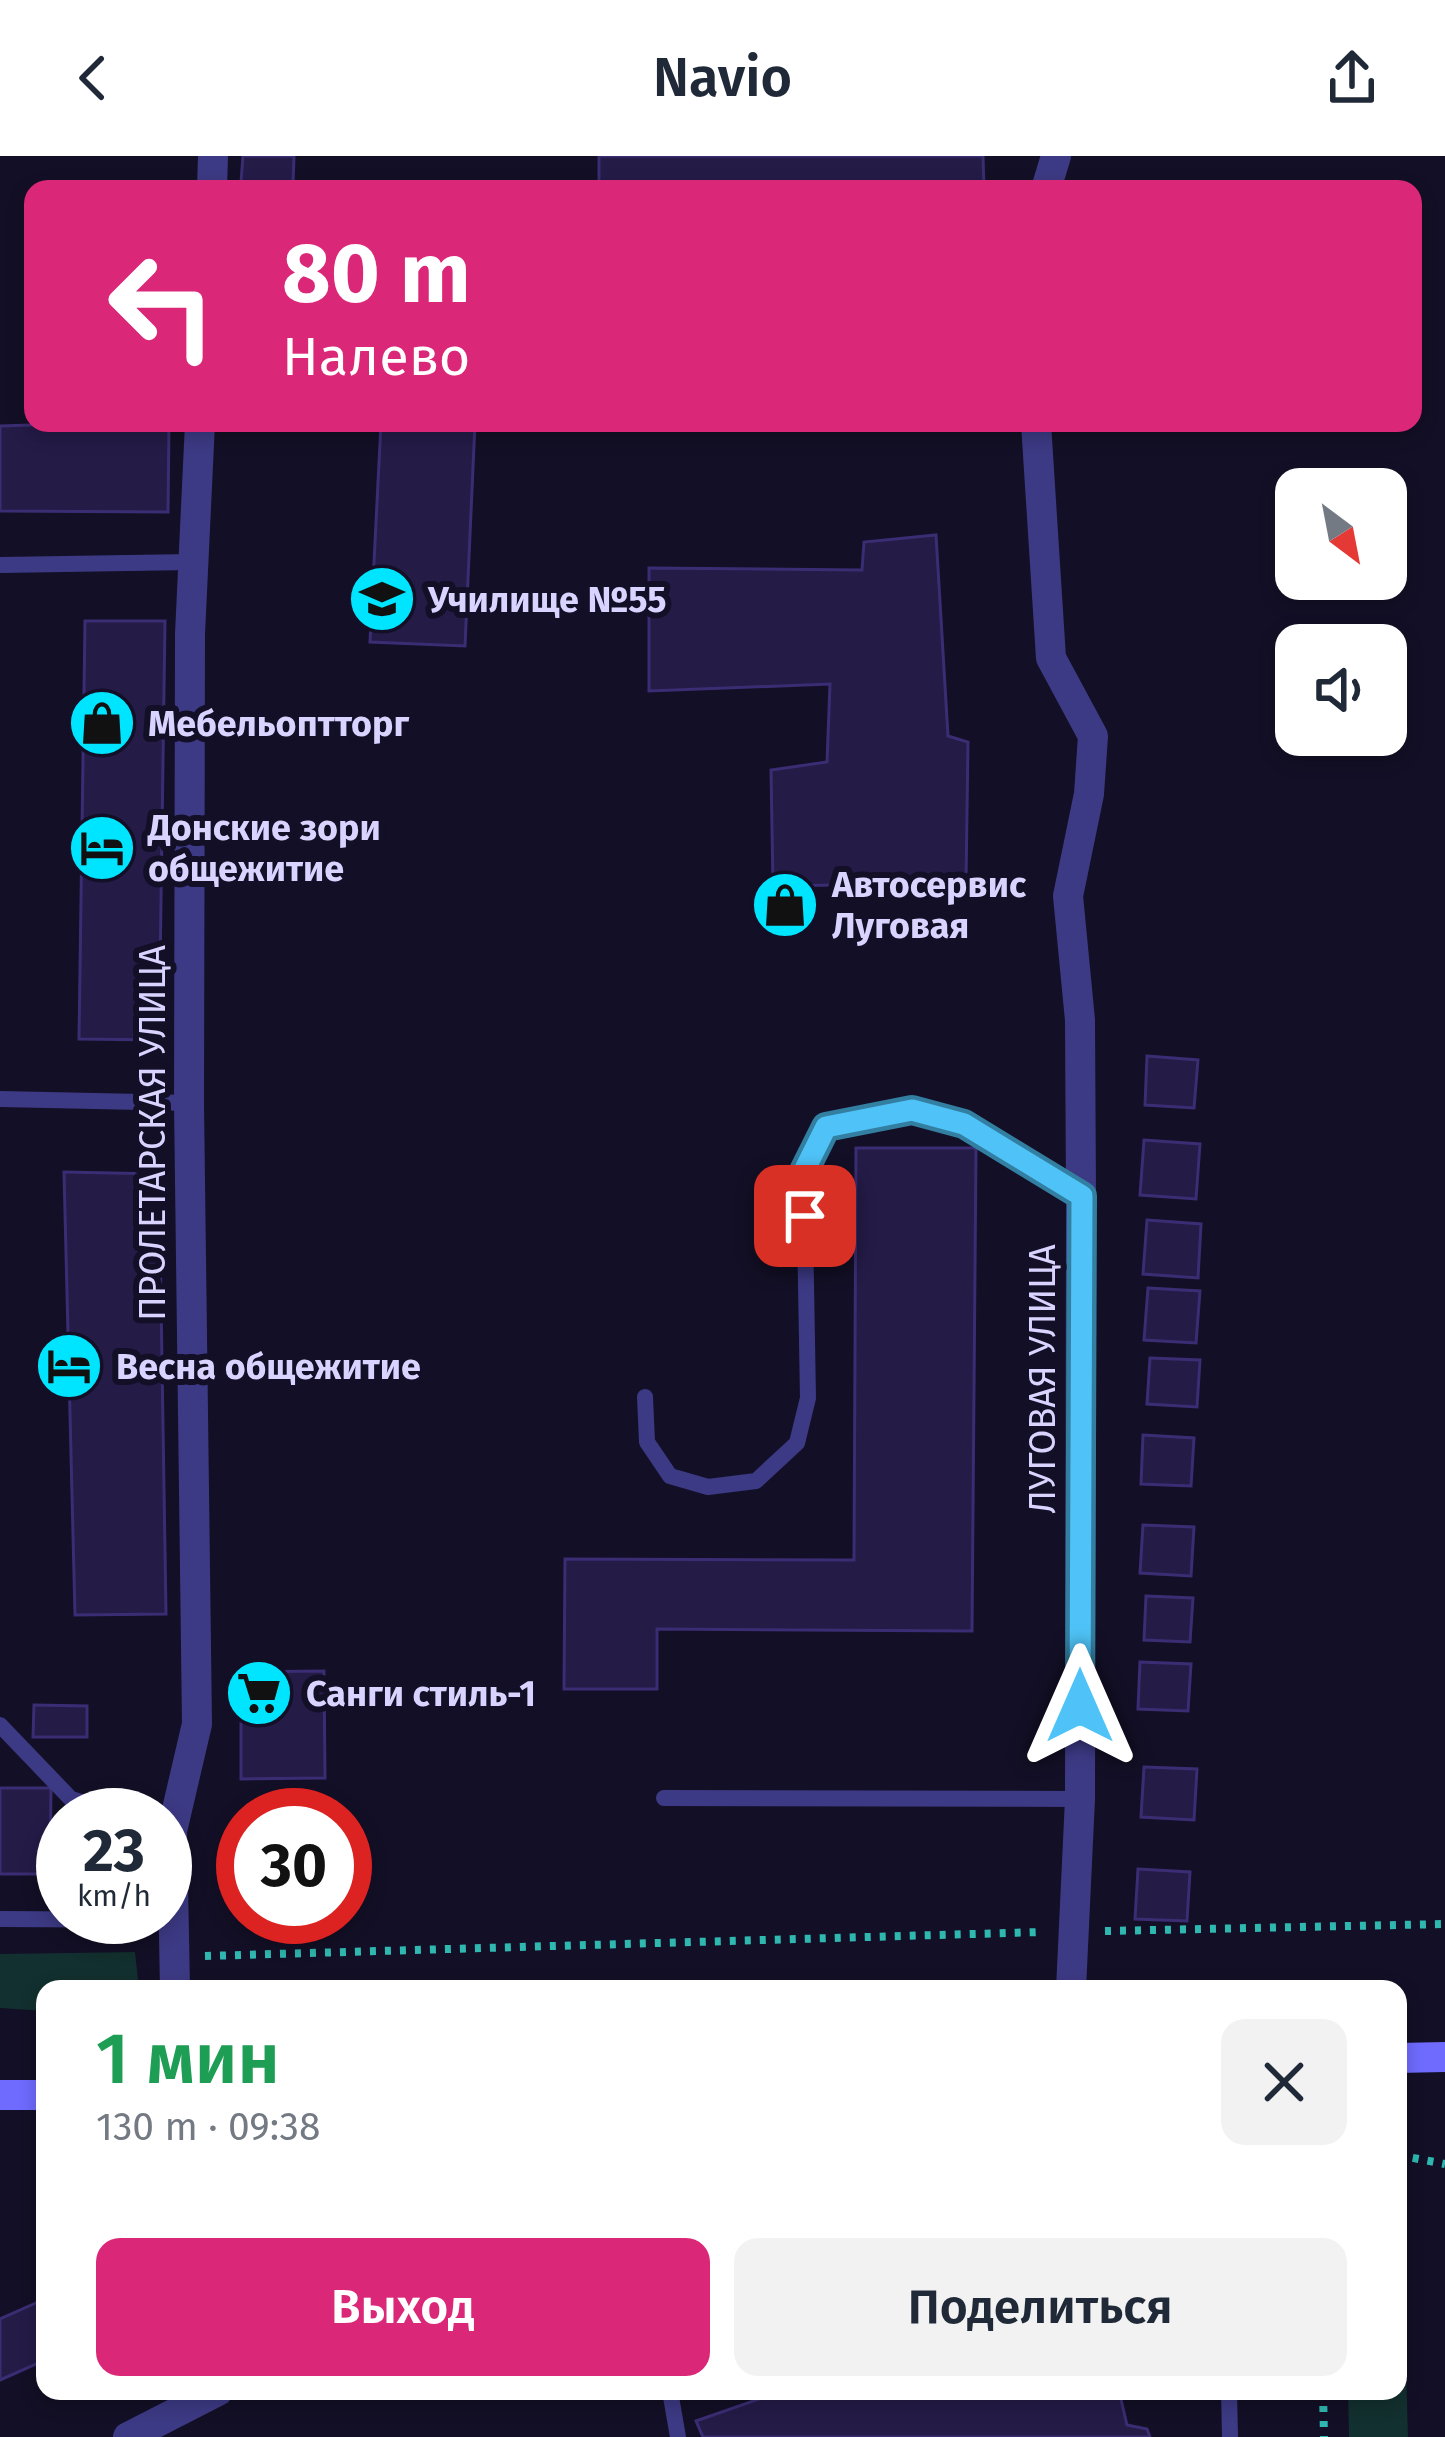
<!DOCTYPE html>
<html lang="ru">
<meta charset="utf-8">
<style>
body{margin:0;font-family:"Fira Sans",sans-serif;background:#f2f2f3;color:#1f2937;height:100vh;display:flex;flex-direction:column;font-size:45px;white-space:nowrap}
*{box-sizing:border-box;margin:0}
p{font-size:39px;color:#747a83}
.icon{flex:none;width:66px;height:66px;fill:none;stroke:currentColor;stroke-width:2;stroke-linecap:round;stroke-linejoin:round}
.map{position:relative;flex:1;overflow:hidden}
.side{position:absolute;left:36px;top:1824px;width:1371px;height:420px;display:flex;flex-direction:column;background:#fff;border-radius:24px;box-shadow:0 6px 18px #0003}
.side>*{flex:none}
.banner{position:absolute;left:24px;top:24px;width:1398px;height:252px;border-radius:24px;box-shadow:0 6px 18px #0003;background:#db2777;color:#fff;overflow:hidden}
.needle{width:78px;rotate:148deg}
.fabs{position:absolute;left:1275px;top:312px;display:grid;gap:24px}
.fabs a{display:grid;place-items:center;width:132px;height:132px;border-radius:24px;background:#fff;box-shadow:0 6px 18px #0003;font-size:60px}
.speed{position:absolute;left:36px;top:1632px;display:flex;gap:24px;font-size:60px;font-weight:700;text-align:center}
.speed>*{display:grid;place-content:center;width:156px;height:156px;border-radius:50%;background:#fff;box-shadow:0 6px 18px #0003;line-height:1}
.speed small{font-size:30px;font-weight:400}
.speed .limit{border:18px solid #d22;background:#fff;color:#111}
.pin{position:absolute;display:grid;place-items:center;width:102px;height:102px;color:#fff;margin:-51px;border-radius:24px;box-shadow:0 6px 18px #0006}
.me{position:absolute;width:132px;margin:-66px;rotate:0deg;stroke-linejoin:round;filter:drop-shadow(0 0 9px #0008)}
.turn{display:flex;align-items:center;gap:42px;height:252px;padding:0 60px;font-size:54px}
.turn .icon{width:156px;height:156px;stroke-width:2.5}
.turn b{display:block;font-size:84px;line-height:102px}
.round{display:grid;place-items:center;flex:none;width:126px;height:126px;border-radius:24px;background:#f2f2f3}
.overview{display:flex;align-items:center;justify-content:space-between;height:204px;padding:0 60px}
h1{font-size:72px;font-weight:600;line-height:90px;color:#1e9e55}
.primary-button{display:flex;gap:24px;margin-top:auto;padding:24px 60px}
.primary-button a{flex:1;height:138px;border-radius:24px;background:#db2777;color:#fff;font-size:48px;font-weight:600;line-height:138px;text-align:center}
.primary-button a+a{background:#f2f2f3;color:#1f2937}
header{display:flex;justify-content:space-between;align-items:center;height:156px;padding:0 60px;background:#fff;font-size:54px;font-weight:600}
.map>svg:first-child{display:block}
.green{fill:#12302f}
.building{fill:#241b47;stroke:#3b2d73;stroke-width:3}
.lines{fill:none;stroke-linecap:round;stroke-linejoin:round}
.path{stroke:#2fb8b0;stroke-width:8;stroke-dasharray:6 9;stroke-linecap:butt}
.lane{stroke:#3d3a85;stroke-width:16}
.street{stroke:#3d3a85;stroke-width:30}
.secondary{stroke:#6f6bff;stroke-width:30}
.route-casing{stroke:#337fa1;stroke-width:30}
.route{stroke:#4fc3f7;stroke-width:21}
.labels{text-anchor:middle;stroke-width:12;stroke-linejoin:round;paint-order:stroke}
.poi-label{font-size:36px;font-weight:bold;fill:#d9d4ff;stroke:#130f26;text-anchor:start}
.street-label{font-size:36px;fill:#d9d4ff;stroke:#130f26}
</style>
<header><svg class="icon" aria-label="back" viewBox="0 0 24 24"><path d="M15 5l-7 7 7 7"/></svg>Navio<svg class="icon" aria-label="share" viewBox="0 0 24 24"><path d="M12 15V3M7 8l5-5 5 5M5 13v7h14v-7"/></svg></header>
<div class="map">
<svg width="1445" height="2281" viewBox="0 0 1445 2281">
<rect width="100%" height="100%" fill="#130f26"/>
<g class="green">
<polygon points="135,1796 139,1833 45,1833 45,1855 0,1852 0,1798"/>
<polygon points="1398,1938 1408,2281 1349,2281 1348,2235 1398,2235"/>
</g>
<g class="building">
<polygon points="243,0 294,0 293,29 241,26"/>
<polygon points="599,0 983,0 984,33 599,33"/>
<polygon points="93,267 169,267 168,356 0,355 0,270"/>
<polygon points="381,267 475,267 465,490 370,486"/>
<polygon points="936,379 948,580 968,586 966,727 773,730 771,614 827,606 830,528 649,535 649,412 862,414 864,386"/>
<polygon points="85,465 165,465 159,884 79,883"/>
<polygon points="1147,900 1198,904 1194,952 1145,949"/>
<polygon points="1144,984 1200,988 1196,1043 1140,1039"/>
<polygon points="856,992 976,992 972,1475 657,1473 657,1533 564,1533 565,1403 854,1404"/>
<polygon points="64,1016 159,1018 166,1458 75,1459"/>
<polygon points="1147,1064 1201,1068 1198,1122 1143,1118"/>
<polygon points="1148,1132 1200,1135 1196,1187 1144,1184"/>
<polygon points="1150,1202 1200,1204 1197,1251 1147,1248"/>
<polygon points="1143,1279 1194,1282 1191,1330 1141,1328"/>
<polygon points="1143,1369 1194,1371 1191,1420 1140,1417"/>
<polygon points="1146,1440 1193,1442 1190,1486 1144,1484"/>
<polygon points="1140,1506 1191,1508 1188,1555 1138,1553"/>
<polygon points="324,1515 325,1622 241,1623 241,1516"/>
<polygon points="34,1549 87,1550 87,1581 33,1581"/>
<polygon points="1144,1611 1197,1613 1194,1664 1141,1661"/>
<polygon points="0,1632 51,1632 50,1718 0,1718"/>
<polygon points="1138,1713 1190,1716 1187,1765 1135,1763"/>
<polygon points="45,2143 45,2204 0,2224 0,2163"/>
<polygon points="782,2235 1119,2235 1127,2269 1147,2273 1150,2281 703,2281 696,2265"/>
</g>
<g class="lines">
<g class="path">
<polyline points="1105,1775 1445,1768"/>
<polyline points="205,1800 1042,1776"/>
<polyline points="1398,1999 1445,2008"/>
<polyline points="1323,2235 1324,2281"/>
</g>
<g class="lane">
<polyline points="0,409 192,406"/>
<polyline points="0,943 189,947"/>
<polyline points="645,1241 647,1286 670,1320 708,1331 756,1325 797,1287 808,1242 804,1015 825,971 912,954 964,967 1081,1040"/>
<polyline points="0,1569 71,1643 122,1659"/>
<polyline points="664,1642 1080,1643"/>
<polyline points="0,1763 175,1764"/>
<polyline points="670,2235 678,2281"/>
<polyline points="1229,2235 1230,2281"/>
</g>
<g class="street">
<polyline points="212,33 213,0"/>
<polyline points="1046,33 1056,0"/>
<polyline points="1036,267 1051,502 1093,580 1089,638 1068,740 1080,864 1081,1041 1080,1643 1071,1833"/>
<polyline points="175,1833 172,1675 197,1568 189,947 190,478 200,267"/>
<polyline points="128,2281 218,2235"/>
</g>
<g class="secondary">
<polyline points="1398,1902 1445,1901"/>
<polyline points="0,1939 45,1939"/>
</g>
</g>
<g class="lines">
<g class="route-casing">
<polyline id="route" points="805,1060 804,1015 826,971 912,954 964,968 1082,1040 1080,1550"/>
</g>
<use href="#route" class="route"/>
</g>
<defs>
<g id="school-disc" transform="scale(3.45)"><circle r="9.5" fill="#00e5ff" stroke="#130f26"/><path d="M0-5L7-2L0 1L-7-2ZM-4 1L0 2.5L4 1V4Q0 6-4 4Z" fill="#111"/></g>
<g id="shop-disc" transform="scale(3.45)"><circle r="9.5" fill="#00e5ff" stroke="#130f26"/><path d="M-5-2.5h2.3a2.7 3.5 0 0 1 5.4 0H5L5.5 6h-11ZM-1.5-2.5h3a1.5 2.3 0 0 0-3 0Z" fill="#111"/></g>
<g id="hotel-disc" transform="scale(3.45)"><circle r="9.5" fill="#00e5ff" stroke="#130f26"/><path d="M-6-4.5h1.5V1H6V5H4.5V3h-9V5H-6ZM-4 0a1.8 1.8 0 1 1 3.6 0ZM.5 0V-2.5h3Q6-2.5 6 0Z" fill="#111"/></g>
<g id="supermarket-disc" transform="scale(3.45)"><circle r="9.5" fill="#00e5ff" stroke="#130f26"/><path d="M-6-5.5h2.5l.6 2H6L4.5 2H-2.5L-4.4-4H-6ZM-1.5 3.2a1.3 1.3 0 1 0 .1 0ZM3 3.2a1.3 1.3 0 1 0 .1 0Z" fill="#111"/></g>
</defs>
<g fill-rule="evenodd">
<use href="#school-disc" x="382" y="443"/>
<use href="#shop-disc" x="102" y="567"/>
<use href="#hotel-disc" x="102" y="692"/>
<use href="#shop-disc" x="785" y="749"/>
<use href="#hotel-disc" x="69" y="1210"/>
<use href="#supermarket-disc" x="259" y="1537"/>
</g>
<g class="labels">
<g class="poi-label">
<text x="428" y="456">Училище №55</text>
<text x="148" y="580">Мебельоптторг</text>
<text x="148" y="684">Донские зори<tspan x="148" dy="41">общежитие</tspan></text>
<text x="832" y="741">Автосервис<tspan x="832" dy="41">Луговая</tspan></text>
<text x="116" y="1223">Весна общежитие</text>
<text x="306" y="1550">Санги стиль-1</text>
</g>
<g class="street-label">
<text transform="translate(152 977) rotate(-90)" y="13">ПРОЛЕТАРСКАЯ УЛИЦА</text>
<text transform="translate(1042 1223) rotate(-90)" y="13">ЛУГОВАЯ УЛИЦА</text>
</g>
</g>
</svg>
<div class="fabs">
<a><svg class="needle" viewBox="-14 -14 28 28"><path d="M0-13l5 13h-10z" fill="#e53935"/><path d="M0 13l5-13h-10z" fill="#747a83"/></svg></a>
<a><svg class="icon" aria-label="sound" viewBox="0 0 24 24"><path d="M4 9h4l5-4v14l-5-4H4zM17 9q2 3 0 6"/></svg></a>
</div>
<div class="speed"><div>23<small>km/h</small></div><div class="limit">30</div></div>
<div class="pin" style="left:805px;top:1060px;background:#d93025"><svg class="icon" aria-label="arrive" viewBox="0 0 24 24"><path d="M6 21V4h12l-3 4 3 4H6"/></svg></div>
<svg class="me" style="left:1080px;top:1550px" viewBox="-20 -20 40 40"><path d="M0-17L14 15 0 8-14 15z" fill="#4fc3f7" stroke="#fff" stroke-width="4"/></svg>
<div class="banner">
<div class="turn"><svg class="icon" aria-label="left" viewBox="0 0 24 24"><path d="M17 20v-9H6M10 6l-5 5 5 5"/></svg><div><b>80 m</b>Налево</div></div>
</div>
<section class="side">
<div class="overview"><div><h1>1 мин</h1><p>130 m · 09:38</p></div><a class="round"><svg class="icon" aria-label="close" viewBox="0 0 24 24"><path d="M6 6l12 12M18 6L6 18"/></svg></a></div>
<div class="primary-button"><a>Выход</a><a>Поделиться</a></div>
</section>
</div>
